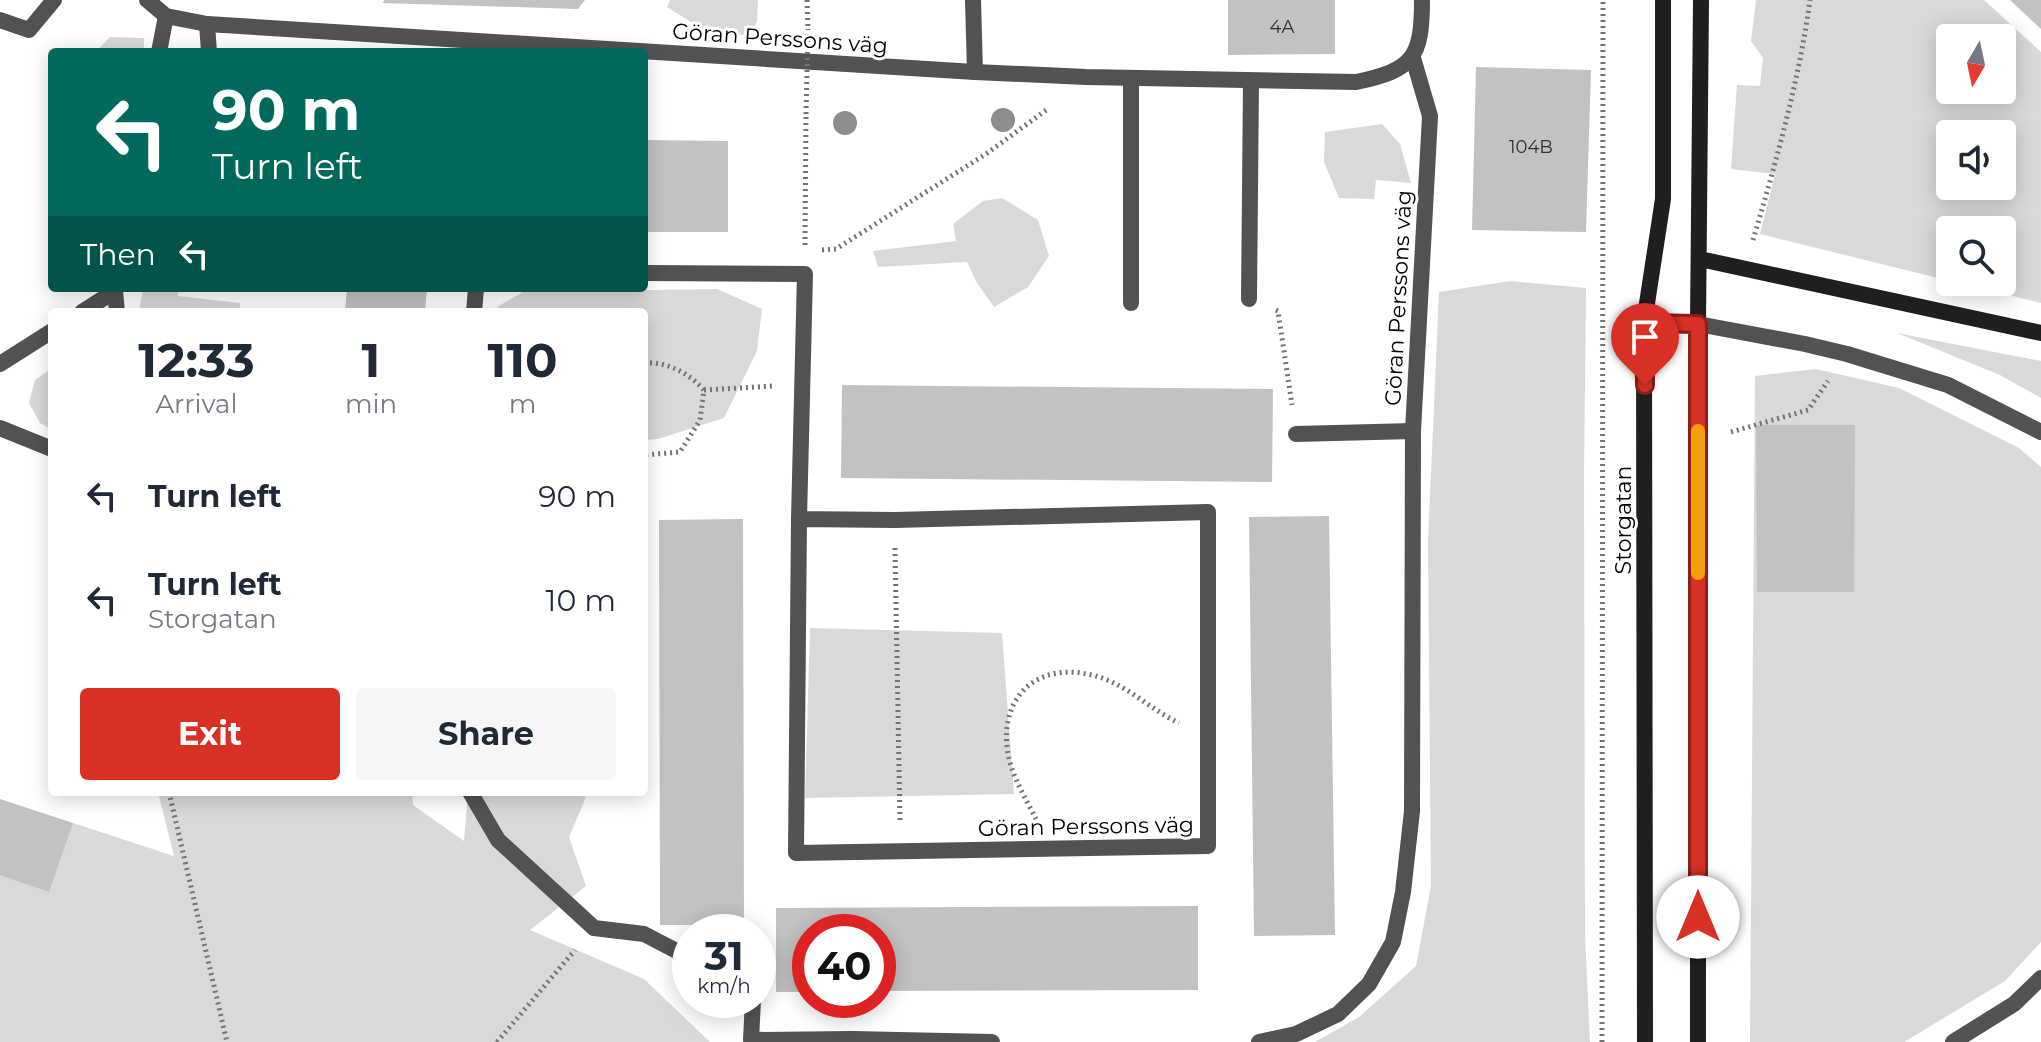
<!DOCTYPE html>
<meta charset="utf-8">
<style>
body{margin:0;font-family:Montserrat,sans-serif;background:#f6f6f7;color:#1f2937;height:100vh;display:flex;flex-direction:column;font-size:30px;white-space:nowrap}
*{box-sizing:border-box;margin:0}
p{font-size:26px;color:#747a83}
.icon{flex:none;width:44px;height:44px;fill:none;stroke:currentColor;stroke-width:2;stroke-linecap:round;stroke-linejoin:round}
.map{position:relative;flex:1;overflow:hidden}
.details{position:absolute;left:48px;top:308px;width:600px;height:488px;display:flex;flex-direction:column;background:#fff;border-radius:8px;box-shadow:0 4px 20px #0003}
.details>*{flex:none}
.banner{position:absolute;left:48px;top:48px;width:600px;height:244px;border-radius:8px;box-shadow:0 4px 20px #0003;background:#00695c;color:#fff;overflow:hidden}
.needle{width:52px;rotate:189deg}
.tools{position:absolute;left:1936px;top:24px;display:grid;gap:16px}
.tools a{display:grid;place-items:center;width:80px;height:80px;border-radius:8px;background:#fff;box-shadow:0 4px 20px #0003;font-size:40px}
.speed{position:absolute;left:672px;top:914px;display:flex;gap:16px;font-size:40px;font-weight:700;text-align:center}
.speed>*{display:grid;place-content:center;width:104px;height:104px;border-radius:50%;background:#fff;box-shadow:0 4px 20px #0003;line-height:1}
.speed small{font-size:20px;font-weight:400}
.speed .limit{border:12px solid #d22;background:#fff;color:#111}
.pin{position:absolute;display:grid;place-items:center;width:68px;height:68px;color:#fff;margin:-82px -34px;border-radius:50% 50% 50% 0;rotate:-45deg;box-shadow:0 0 8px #0007}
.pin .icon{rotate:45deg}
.me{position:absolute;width:88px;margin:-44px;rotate:0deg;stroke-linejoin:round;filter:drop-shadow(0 0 6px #0008)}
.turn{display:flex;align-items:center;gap:28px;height:168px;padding:0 32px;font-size:36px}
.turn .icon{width:104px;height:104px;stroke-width:2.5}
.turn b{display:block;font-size:56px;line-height:68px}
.then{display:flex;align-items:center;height:76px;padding:0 32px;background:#0003;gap:16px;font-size:30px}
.eta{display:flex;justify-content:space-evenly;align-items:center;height:136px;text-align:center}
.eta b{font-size:48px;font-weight:700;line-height:56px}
.cta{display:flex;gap:16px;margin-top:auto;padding:16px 32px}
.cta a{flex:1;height:92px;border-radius:8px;background:#d93025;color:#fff;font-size:32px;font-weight:700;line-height:92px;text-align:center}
.cta a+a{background:#f6f6f7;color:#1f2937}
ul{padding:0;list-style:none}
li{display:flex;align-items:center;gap:24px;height:104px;padding:0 32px}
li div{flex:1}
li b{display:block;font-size:30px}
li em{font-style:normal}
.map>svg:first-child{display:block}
.green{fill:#d9d9d9;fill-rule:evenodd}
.building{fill:#c2c2c2}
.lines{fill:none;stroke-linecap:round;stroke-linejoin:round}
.path{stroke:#747474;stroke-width:5;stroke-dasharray:2 4;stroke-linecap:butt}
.lane{stroke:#525252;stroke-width:16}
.street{stroke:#525252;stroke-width:16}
.secondary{stroke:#1f1f1f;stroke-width:16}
.path-bridge{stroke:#747474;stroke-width:5;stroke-dasharray:2 4;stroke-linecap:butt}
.tree{fill:#8d8d8d}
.route-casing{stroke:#8d1f18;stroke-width:20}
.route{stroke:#d93025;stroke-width:14}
.slow{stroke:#f59e0b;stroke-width:14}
.labels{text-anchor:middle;stroke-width:6;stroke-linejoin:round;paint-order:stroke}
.number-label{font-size:18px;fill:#303030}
.street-label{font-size:22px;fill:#000;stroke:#fff}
</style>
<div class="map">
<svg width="2041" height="1042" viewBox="0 0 2041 1042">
<rect width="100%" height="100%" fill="#fff"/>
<g class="green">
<polygon points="670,0 758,0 757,21 751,35 710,34 667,7"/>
<path d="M1756,0H1984L2041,52V303L1956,282H2002V230H1950V281L1760,234L1775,174L1731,169L1737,85L1760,86L1763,58L1751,41ZM1950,38H2002V90H1950ZM1950,134H2002V186H1950Z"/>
<polygon points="110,37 144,38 144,52 96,52"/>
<polygon points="1382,124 1400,144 1411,183 1376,180 1374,199 1339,198 1324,162 1325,132"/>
<polygon points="1002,198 1038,220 1049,256 1028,287 994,307 977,283 967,262 878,267 873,251 956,241 953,224 983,201"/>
<polygon points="1510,281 1586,288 1584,476 1585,935 1590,1042 1315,1042 1359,1017 1416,966 1431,886 1428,542 1439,292"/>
<polygon points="143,288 179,288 178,296 240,303 240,312 139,312"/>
<polygon points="717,289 762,309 757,351 724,418 658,439 644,440 644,312 509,312 497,307 523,292"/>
<polygon points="1897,333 2041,361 2041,398 2000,375"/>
<polygon points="52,368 52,430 40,423 29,403 35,380"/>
<polygon points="1816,369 1899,388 2019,448 2041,467 2041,942 2005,981 1904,1042 1750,1042 1755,376"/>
<polygon points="810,628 1002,633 1014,794 805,798"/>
<polygon points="158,792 412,792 413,805 464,841 468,792 570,792 586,797 569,837 586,886 530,930 644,979 710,1042 0,1042 0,875 73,823 174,856"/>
</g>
<g class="building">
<polygon points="384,0 585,0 578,9 383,3"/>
<polygon points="1228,0 1335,0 1335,54 1228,55"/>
<polygon points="2010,0 2041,0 2041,29"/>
<polygon points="1476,67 1591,70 1586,232 1472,230"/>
<polygon points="644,140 728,141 728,232 644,232"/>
<polygon points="347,288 427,288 425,312 345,312"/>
<polygon points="842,385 1273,389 1272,482 841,478"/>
<polygon points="1756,425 1855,425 1854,592 1757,592"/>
<polygon points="1329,516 1335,935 1254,936 1249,517"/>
<polygon points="743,519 744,925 660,925 659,520"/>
<polygon points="0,799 73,823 49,892 0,875"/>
<polygon points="1198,906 1198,990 878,991 878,932 810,932 810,992 776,992 776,908"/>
</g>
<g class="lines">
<g class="path">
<polyline points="807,0 808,29"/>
<path d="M1753,240C1776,162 1799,81 1810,0"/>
<polyline points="805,245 806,114"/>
<polyline points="822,250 836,249 986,154 1049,108"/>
<polyline points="1276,310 1278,311 1292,405"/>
<path d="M644,363C667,361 690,374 704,390L700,420L680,452L644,455"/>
<polyline points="704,390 774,386"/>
<polyline points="1731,432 1808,410 1828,381"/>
<polyline points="895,548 900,822"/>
<polyline points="169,792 227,1042"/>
<path d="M1036,819C1025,797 1009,772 1007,746C1002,695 1038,664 1087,674C1123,680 1147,708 1179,723"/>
<polyline points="497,1042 575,950"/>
<polyline points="1602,1042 1603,0"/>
</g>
<g class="lane">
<polyline points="973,0 975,72"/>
<polyline points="0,20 29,30 54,0"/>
<polyline points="207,24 209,52"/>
<polyline points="159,52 166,16"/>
<polyline points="1131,78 1131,303"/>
<polyline points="644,273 805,274 799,519 796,853 1208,846 1208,512 895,520 799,519"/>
<polyline points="115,291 117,312"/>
<polyline points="1249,299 1251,81"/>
<polyline points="82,312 115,291 115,288"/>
<polyline points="474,312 476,288"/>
<polyline points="1644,323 1698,324 1805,344 1847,354 1948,385 2041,432"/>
<polyline points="0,364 52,331"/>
<polyline points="0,428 52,449"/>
<polyline points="1296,434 1413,431"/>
<polyline points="470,792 498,840 594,928 644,934 690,958"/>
<polyline points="1953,1042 2014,1004 2041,978"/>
</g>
<g class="street">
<path d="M147,0L166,16L207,24L975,72L1086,77L1356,82C1413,70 1422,58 1422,0"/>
<polyline points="753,1000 751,1040 852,1039 992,1042"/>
<polyline points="1259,1042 1296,1034 1338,1014 1369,984 1393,942 1403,892 1412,811 1413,431 1430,116 1413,58"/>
</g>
<g class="secondary">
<polyline points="1700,259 2041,333"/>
<polyline points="1645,1042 1644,323 1663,199 1663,0"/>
<polyline points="1698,1042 1698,324 1701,0"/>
</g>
<polyline class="path-bridge" points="806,114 808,29"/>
</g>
<g class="tree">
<circle cx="1003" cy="120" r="12"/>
<circle cx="845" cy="123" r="12"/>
</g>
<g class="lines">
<g class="route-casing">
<polyline id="route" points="1645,385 1644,323 1698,324 1698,917"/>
</g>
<use href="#route" class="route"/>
<polyline class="slow" points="1698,431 1698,573"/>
</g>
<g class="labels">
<g class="number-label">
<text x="1282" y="33">4A</text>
<text x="1531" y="153">104B</text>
</g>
<g class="street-label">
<text transform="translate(780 38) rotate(4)" y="8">Göran Perssons väg</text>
<text transform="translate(1398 298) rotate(-87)" y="8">Göran Perssons väg</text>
<text transform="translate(1623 520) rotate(-90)" y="8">Storgatan</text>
<text transform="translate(1086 826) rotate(-1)" y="8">Göran Perssons väg</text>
</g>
</g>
</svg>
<div class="tools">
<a><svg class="needle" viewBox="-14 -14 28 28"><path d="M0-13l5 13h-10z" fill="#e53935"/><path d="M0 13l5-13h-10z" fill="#747a83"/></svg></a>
<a><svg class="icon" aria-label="sound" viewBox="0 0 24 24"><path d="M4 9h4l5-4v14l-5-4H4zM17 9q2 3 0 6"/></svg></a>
<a><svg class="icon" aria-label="search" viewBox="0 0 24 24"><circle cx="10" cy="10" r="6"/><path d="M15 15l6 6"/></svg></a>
</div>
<div class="speed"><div>31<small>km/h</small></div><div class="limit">40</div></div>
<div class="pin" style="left:1645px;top:385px;background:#d93025"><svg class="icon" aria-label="arrive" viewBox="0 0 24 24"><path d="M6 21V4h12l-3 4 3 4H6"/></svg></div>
<svg class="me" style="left:1698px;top:917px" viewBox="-20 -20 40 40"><circle r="19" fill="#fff"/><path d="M0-13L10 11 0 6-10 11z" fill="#d93025"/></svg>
<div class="banner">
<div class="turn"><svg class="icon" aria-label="left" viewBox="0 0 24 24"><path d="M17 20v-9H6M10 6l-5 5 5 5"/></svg><div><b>90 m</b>Turn left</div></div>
<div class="then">Then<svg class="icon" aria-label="left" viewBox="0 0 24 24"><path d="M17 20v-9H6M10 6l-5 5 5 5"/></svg></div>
</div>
<section class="details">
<div class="eta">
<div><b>12:33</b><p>Arrival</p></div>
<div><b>1</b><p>min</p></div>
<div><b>110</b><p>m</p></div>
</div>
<ul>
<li><svg class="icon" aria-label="left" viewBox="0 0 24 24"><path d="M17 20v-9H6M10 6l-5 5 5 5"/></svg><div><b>Turn left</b></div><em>90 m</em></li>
<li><svg class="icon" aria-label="left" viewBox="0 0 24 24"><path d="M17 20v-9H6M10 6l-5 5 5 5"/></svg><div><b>Turn left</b><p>Storgatan</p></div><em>10 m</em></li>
</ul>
<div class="cta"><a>Exit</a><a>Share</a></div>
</section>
</div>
